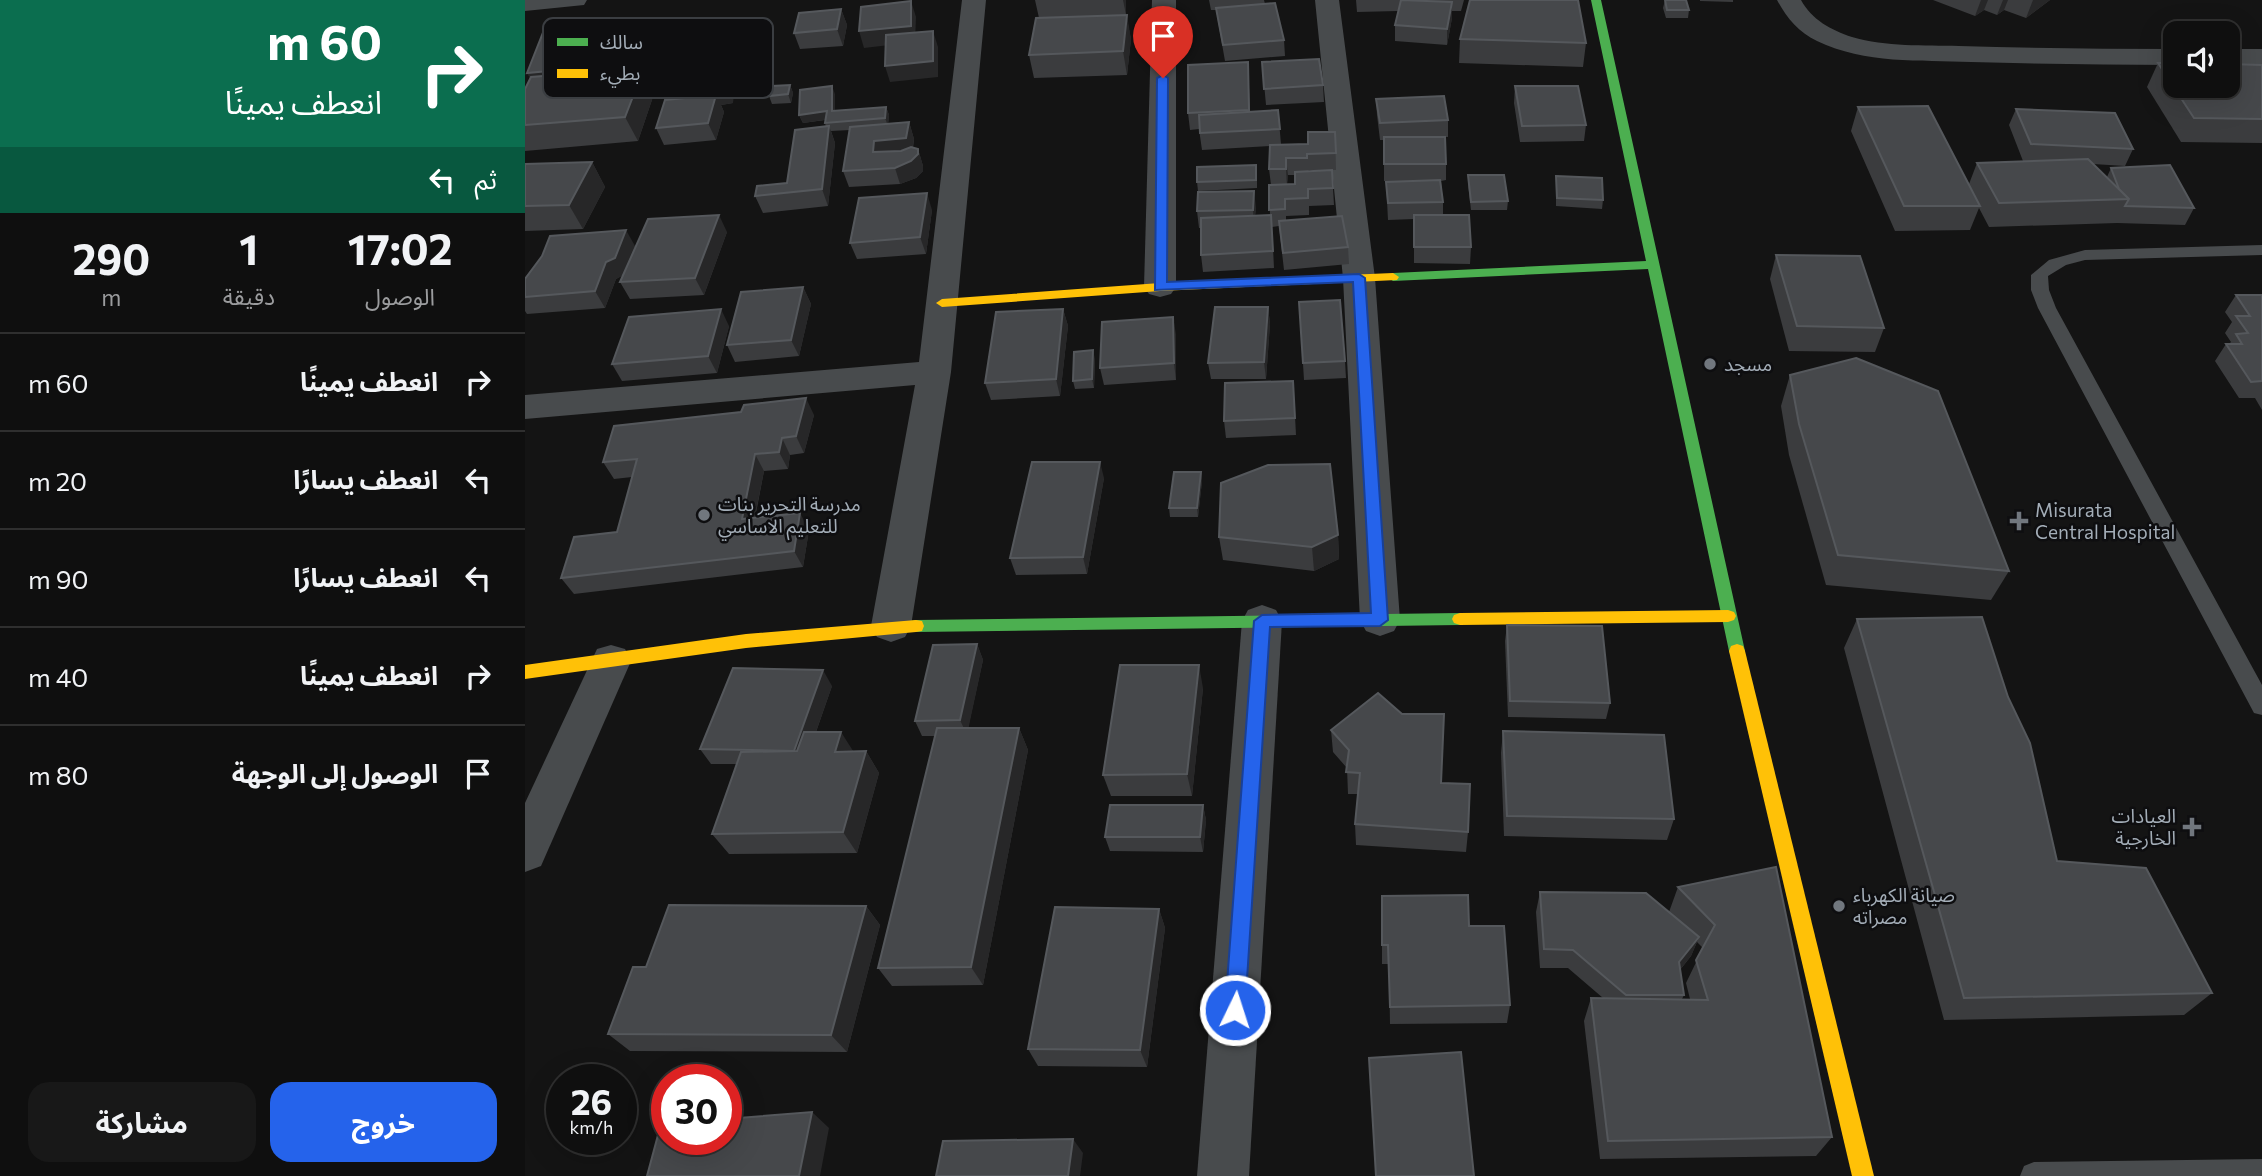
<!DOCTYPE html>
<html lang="ar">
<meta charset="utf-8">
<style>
body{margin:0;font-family:Commissioner,"Noto Sans Arabic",sans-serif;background:#181818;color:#f1f3f6;direction:rtl;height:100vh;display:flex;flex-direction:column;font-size:26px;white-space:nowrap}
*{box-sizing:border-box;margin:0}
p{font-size:23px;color:#9b9c9e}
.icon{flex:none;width:38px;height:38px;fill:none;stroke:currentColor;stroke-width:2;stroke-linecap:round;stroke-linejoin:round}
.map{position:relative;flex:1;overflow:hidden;direction:ltr}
.details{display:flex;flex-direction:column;background:#0f0f0f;width:525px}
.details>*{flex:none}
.hud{background:#0b6e4f;color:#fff;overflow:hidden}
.buttons{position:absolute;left:1638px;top:21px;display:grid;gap:14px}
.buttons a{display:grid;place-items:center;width:77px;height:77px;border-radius:14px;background:#0f0f0f;box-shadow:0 7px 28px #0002,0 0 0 2px #2f2f2f;font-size:35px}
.speed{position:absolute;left:21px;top:1064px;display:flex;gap:14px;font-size:35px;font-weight:700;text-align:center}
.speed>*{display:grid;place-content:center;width:91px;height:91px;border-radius:50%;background:#0f0f0f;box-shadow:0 7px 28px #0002,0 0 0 2px #2f2f2f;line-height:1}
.speed small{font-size:18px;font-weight:400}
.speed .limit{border:10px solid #d22;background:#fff;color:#111}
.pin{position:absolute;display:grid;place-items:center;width:60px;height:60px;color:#fff;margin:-72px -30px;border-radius:50% 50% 50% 0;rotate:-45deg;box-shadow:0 0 7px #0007}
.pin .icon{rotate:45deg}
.me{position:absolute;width:77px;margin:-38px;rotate:4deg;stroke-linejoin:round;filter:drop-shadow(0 0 5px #0008)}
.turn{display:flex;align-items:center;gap:24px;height:147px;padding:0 28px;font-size:32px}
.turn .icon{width:91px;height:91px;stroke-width:2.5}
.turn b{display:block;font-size:49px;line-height:60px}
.then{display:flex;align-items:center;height:66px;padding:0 28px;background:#0003;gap:14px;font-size:26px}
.eta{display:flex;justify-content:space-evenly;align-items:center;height:119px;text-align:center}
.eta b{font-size:42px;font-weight:700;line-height:49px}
.button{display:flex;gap:14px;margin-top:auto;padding:14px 28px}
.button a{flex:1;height:80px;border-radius:21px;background:#2563eb;color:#fff;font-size:28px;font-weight:700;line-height:80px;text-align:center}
.button a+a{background:#181818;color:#f1f3f6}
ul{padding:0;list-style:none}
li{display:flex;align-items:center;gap:21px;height:98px;padding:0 28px;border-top:2px solid #2f2f2f}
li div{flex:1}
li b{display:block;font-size:26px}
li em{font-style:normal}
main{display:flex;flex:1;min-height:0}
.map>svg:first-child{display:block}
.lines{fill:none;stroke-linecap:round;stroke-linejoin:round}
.lane{fill:#484b4d;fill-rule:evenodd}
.street{fill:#484b4d;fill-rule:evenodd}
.fast{fill:#4caf50;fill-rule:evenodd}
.slow{fill:#ffc107;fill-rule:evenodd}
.wall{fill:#3b3c3e;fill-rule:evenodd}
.shaded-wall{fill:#272728}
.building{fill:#46484b;stroke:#55585c;stroke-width:2}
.route{fill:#2563eb;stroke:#184099;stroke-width:2}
.poi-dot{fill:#71777e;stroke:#0e0e10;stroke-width:2.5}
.labels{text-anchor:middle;stroke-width:5;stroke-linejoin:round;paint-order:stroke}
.poi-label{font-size:19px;fill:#a3adb7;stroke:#0e0e10;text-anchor:start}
.key{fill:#0e0e10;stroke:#3b3e42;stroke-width:2}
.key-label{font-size:19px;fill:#a3adb7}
</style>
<main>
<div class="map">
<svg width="1737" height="1176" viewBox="0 0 1737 1176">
<rect width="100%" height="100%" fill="#141414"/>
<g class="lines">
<g class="lane">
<polygon points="1737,245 1737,255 1560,260 1541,265 1523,276 1524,290 1531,308 1737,685 1737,715 1729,713 1513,308 1506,290 1506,275 1524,260 1560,250"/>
<polygon points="1737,1159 1737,1176 1495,1176 1499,1166 1509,1162"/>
</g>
<g class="street">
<polygon points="0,0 62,0 59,5 0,11"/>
<polygon points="437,0 461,0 426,372 386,626 380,637 366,642 352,637 346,626 390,385 0,419 0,395 394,362"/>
<polygon points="627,0 651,0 651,287 646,294 635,297 624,294 619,287"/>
<polygon points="790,0 814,0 850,278 875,620 869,631 855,636 841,631 835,620 818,278"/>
<path d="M1252,0H1276C1287,20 1306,30 1327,37C1361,47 1399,45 1434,46C1506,48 1578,49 1650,49V65C1582,65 1514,64 1446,62C1395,60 1340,64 1292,41C1273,32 1262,18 1252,0Z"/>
<rect x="1703" y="49" width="34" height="16"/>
<polygon points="737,605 751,610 757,621 724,1176 672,1176 717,621 723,610"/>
<polygon points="86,645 100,649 106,661 16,866 0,872 0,803 72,649"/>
</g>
<g class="fast">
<polygon points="1066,0 1076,0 1220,651 1218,656 1206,656 1204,651 1123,269 868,281 862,277 868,273 1121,261"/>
<polygon points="935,613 941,615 943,619 941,623 935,625 391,632 385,631 383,626 385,621 391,620"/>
</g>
<g class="slow">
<polygon points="868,273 874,277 872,280 635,291 417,307 411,303 417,299 635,283"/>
<polygon points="1203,610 1209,612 1211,616 1209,620 1203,622 935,625 929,623 927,619 929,615 935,613"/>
<polygon points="391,620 397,621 399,626 397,631 391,632 221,648 0,679 0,665 221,634"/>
<polygon points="1212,644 1218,646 1220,651 1349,1176 1327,1176 1204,651 1206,646"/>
</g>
</g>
<g class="wall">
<polygon points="510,0 601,0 601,15 606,39 602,75 509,78 504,55 514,18"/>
<polygon points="684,0 739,0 740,4 759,40 760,56 700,61 691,10 686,10"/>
<polygon points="831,0 939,0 936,11 927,11 927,18 922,45 870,41 870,25 873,11 832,12"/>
<polygon points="1140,0 1164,10 1163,18 1141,18 1138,8"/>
<polygon points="1175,0 1208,0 1208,2 1175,1"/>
<polygon points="1408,0 1525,0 1501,18 1479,10 1472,15 1459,10 1450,16"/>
<polygon points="316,9 322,25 318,46 275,49 269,33"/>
<polygon points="21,25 101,35 99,42 105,55 101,69 130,91 113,141 0,151 0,89 5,78"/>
<polygon points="935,39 1061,43 1058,67 934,63"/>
<path d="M723,62L725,112L753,110L756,144H783L810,132L811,170H783L808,188L809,205L784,206V215L761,216V220L823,247L824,264L759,270L754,226L747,227L749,268L678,272L676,255V228H674L672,211L731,207L730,216L745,215L744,185H746L744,169L745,146L677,150L674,129L665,130L663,113ZM763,175H770V184H762Z"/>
<polygon points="737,62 798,85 799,102 741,105"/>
<polygon points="1633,63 1737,65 1737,143 1656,142 1622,87"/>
<polygon points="206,73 209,82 208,103 196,105 199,112 191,140 139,145 131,128"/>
<polygon points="265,85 268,93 266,103 247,104 244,96"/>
<polygon points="990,86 1061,125 1059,141 995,142 989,103"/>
<polygon points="310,94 310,111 361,107 364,115 363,124 384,122 389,139 388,148 393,149 398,166 398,171 391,178 375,184 324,187 318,171 325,130 306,131 310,143 303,206 238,213 230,196 262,183 301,127 300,123 300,120 278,123 274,115"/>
<polygon points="851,99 923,120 923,137 920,137 921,164 921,180 916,181 918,202 918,215 946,247 945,264 889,263 889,219 863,220 861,182 889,181 859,181 859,140 855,140 852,115"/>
<polygon points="1333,107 1444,184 1452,163 1498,161 1484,125 1491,109 1608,149 1600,166 1568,164 1582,177 1586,168 1669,208 1660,225 1592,223 1464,227 1454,208 1445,230 1370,231 1326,131"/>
<polygon points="67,162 80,187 58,229 0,231 0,164"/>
<polygon points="732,173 732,188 673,191 672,182"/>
<polygon points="943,175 983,201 982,210 946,210 943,184"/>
<polygon points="1031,176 1078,200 1077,209 1031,206"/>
<polygon points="407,210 401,254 332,259 325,243"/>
<polygon points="202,232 179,295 105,299 95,282 98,275 91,279 80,308 2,314 0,311 0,279 17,256 110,246 104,263"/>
<polygon points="1251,255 1359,328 1350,352 1264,351 1245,279"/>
<polygon points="278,287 286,304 274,356 210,362 202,345"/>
<polygon points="1711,295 1737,295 1737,410 1730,398 1714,398 1690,361 1701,344 1704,344 1706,342 1700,333 1707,322 1700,312"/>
<polygon points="774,302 820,361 821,378 779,380"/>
<polygon points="743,307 745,324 741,379 686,379 683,363"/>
<polygon points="538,309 543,326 535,396 466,400 460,383"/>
<polygon points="204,326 192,373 97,381 87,364"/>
<polygon points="651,334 651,380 579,385 575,368"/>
<polygon points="570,359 569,388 550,389 548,381"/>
<polygon points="1265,375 1484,571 1466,600 1301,585 1264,455 1256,406"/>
<polygon points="769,397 771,435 701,438 699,421"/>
<polygon points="289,415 279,453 265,455 263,469 239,471 230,518 284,530 278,567 49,594 36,578 92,532 107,477 89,479 78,462"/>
<polygon points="676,472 677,481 673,517 645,517 644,508"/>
<polygon points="579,478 562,574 491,575 485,558"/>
<polygon points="813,535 814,559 789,571 698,560 694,537"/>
<polygon points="1332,619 1532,861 1687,993 1659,1015 1419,1020 1319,648"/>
<polygon points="982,625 1085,703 1081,719 983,717 980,641"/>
<polygon points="452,644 458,660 443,728 494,728 503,750 458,985 367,986 353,968 410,736 397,736 390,721"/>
<polygon points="307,686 291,732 328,751 341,751 354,773 332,853 204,854 187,834 212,764 186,764 175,749"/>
<polygon points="678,688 667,796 586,796 578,775"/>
<polygon points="806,730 916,783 943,832 941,852 831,845 830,824 833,794 823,794 822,768 808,752"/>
<polygon points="978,731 1149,819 1142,840 979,836 976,753"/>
<polygon points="678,805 681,820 678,852 585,851 580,837"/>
<path d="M1251,867L1307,1137L1291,1156L1075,1159L1059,1021L1066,998H1078L1043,968H1015L1011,912L1015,892L1144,912L1153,887ZM1172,942L1178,948L1161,983L1165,999H1157L1159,995L1155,970L1166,956Z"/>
<polygon points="857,896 944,926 985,1005 982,1023 865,1024 864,964 857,964"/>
<polygon points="341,906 355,925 322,1052 105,1051 83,1034 121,967"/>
<polygon points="634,909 640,928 622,1067 513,1066 503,1049"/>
</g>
<g class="shaded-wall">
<polygon points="598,0 601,0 601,15"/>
<polygon points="1456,0 1463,0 1459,10 1450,16"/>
<polygon points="1478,0 1483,0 1479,10 1472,15"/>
<polygon points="1508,0 1525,0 1501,18"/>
<polygon points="386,1 391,17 390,42 339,48 334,31"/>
<polygon points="927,2 927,18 922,45 922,29"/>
<polygon points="316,9 322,25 318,46 312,29"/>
<polygon points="602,15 606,39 602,75 598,51"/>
<polygon points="93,19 101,35 99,42 105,55 100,70 92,53 94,47 88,34"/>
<polygon points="196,19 203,35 199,69 146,76 139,59"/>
<polygon points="408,31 413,47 413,77 365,82 360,66"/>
<polygon points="69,56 77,72 47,87 38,71"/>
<polygon points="27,60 36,76 11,89 2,73"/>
<polygon points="119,68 130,91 113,141 100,117"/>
<polygon points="206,73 209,82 208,103 196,105 199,112 191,140 183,123 171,108"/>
<polygon points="265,85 268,93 266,103 263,94"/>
<polygon points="307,86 310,94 310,120 307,111"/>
<polygon points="361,107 364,115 363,126 360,118"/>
<polygon points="302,111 305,119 278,123 274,115"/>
<polygon points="384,122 389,139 386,154 348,152 349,141"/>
<polygon points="304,126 310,143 303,206 297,189"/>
<polygon points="393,149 398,166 398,171 391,178 375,184 370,168"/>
<polygon points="761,158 763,175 762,186 761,169"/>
<polygon points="67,162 80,187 58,229 44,205"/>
<polygon points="729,191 731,207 729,227 728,210"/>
<polygon points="402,193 407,210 401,254 395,237"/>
<polygon points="194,215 202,232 179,295 170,278"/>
<polygon points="101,230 110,246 99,275 91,279 80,308 70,291 81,262"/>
<polygon points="278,287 286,304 274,356 266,340"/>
<polygon points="743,307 745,324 741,379 739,362"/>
<polygon points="196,309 204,326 192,373 183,356"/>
<polygon points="538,309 543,326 535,396 531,379"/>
<polygon points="648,317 651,334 651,380 649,363"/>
<polygon points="568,350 570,359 569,388 567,379"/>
<polygon points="281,398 289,415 279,453 271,436"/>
<polygon points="257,438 265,455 263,469 254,452"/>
<polygon points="230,454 239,471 226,536 217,519"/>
<polygon points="575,462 579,478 562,574 558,557"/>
<polygon points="676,472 677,481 673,517 672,508"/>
<polygon points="275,513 284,530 278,567 269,551"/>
<polygon points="813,535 814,559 789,571 787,547"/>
<polygon points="452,644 458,660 442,735 435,720"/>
<polygon points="674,665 678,688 667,796 662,774"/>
<polygon points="298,670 307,686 279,766 269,751"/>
<polygon points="494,728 503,750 458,985 446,967"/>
<polygon points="316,732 330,754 310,752"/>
<polygon points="341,751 354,773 332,853 318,832"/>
<polygon points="678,805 681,820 678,852 675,837"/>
<polygon points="341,906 355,925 322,1052 306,1035"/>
<polygon points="634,909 640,928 622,1067 615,1050"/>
<polygon points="1174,937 1166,956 1146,981 1154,962"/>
<polygon points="287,1112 304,1128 295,1176 274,1176"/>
<polygon points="548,1139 558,1153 555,1176 543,1176"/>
</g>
<g class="building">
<polygon points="876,0 927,2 922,29 870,25"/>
<polygon points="945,0 1053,0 1061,43 935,39"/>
<polygon points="1140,0 1161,0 1164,10 1142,10"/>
<polygon points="386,1 386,26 334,31 336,7"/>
<polygon points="750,3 759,40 698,45 691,8"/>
<polygon points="316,9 312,29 269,33 274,13"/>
<polygon points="602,15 598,51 504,55 511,18"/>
<polygon points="93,19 88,34 80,34 78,41 97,39 92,53 69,56 65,68 38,71 43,58 27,60 23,71 2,73 21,25"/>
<polygon points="408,31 408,61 360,66 361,35"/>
<polygon points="794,59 798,85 739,89 737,62"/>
<polygon points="723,62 724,110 663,113 663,65"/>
<polygon points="1633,63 1650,63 1650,86 1703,86 1703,64 1737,65 1737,119 1669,118"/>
<polygon points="119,68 100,117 0,125 0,89 6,77"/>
<polygon points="265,85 263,94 244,96 247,86"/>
<polygon points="307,86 307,111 361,107 360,118 300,123 302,111 274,115 275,90"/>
<polygon points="990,86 1053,86 1061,125 997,126"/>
<polygon points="191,95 183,123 131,128 140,100"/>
<polygon points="919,96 923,120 855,123 851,99"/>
<polygon points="1403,106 1455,206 1379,206 1333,107"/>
<polygon points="1491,109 1590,113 1608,149 1506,144"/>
<polygon points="753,110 755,129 675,133 674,115"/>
<polygon points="384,122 381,138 349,141 348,152 376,151 386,147 393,149 393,154 386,161 370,168 318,171 325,127"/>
<polygon points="304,126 297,189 230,196 232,186 262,183 270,130"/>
<polygon points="783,132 810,132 811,153 782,154 782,158 761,158 761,169 744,169 745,145 783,144"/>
<polygon points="859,137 920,137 921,164 859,164"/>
<polygon points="1563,159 1604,199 1474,203 1452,163"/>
<polygon points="67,162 44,205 0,206 0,164"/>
<polygon points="731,165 731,180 672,182 672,167"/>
<polygon points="1645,165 1669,208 1600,206 1604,199 1594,189 1586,168"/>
<polygon points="807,170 808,188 783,189 783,198 760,199 760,209 744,210 744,185 770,184 770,172"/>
<polygon points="943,175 979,175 983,201 946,202"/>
<polygon points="1031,176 1077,178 1078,200 1032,198"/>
<polygon points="915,180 918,202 863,203 861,182"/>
<polygon points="729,191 728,210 672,211 673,192"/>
<polygon points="402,193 395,237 325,243 334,198"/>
<polygon points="194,215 170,278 95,282 123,219"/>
<polygon points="746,215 748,251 676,255 676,218"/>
<polygon points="889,215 944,215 946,247 889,247"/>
<polygon points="817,216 823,247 758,253 754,221"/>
<polygon points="101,230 90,258 81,262 70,291 0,297 0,279 17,256 25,236"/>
<polygon points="1251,255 1335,256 1359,328 1272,326"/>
<polygon points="278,287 266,340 202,345 216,292"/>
<polygon points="1711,295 1737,295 1737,381 1726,382 1701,344 1717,344 1711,334 1723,333 1711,316 1725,316"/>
<polygon points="815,300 820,361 778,363 774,302"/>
<polygon points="690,307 743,307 739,362 683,363"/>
<polygon points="196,309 183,356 87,364 104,317"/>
<polygon points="538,309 531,379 460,383 471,312"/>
<polygon points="648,317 649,363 575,368 577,322"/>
<polygon points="568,350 567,379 548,381 549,352"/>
<polygon points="1331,358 1413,391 1484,571 1313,555 1274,424 1265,375"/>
<polygon points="768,381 770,418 699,421 700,383"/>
<polygon points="281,398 271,436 257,438 254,452 230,454 217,519 275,513 269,551 36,578 49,537 92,532 112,459 78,462 89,426 216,412 219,405"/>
<polygon points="507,462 575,462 558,557 485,558"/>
<polygon points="805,464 813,535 787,547 694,537 696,483 743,465"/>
<polygon points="649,472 676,472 672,508 644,508"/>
<polygon points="1457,617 1483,697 1505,743 1532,861 1621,868 1687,993 1439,998 1332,619"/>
<polygon points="982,625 1077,626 1085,703 985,701"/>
<polygon points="452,644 435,720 390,721 408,645"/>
<polygon points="595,665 674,665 662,774 578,775"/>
<polygon points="208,668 298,670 269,751 175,749"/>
<polygon points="853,693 877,714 919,714 916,783 945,784 943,832 830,824 835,773 821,772 824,750 806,730"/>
<polygon points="412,728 494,728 446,967 353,968"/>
<polygon points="978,731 1139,735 1149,819 982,816"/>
<polygon points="279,732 316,732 310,752 341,751 318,832 187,834 216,752 272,751"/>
<polygon points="585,805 678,805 675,837 580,837"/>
<polygon points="1251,867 1307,1137 1083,1141 1066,998 1183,1000 1171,960 1190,925 1153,887"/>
<polygon points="1015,892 1121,893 1174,937 1154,962 1159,995 1101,995 1048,950 1019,949"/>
<polygon points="943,895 944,926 979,926 985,1005 865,1007 863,945 857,945 857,896"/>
<polygon points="144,905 341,906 306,1035 83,1034 108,967 121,967"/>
<polygon points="530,907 634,909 615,1050 503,1049"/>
<polygon points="936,1052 949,1176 851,1176 844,1058"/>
<polygon points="287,1112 274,1176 122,1176 136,1124 142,1123 142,1139 201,1139 201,1119"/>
<polygon points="548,1139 543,1176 411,1176 418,1141"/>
</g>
<polygon class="route" points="638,75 643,78 642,282 834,274 840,278 863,620 855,626 745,627 720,1010 717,1017 710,1019 703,1017 700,1010 729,621 737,615 846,613 828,282 630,290 632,78"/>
<g class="poi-dot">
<circle cx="1185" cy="364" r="7"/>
<circle cx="179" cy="515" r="7"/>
<path d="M1490.5 510.5h7v7h7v7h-7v7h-7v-7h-7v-7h7z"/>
<path d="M1663.5 816.5h7v7h7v7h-7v7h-7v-7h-7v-7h7z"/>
<circle cx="1314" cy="906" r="7"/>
</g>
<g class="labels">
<g class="poi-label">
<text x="1199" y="371">مسجد</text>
<text x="193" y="511">مدرسة التحرير بنات<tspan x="193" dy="22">للتعليم الاساسي</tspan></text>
<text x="1510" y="517">Misurata<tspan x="1510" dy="22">Central Hospital</tspan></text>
<text x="1651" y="823" text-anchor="end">العيادات<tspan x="1651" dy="22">الخارجية</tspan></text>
<text x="1328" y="902">صيانة الكهرباء<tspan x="1328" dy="22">مصراته</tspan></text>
</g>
</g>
<rect x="18" y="18" width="230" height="80" rx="10" class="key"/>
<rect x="32" y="38" width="31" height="8" fill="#4caf50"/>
<rect x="32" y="69" width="31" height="9" fill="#ffc107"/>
<g class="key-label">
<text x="75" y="49">سالك</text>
<text x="75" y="80">بطيء</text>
</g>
</svg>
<div class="buttons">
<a><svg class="icon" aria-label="sound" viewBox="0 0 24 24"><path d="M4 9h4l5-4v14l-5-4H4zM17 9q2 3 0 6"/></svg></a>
</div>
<div class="speed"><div>26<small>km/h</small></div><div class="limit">30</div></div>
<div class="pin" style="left:638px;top:78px;background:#d93025"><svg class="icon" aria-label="arrive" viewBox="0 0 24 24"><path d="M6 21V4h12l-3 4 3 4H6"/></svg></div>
<svg class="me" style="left:710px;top:1010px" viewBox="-20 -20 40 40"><circle r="17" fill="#2563eb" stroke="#fff" stroke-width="3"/><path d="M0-11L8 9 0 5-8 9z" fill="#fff"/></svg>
</div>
<section class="details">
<div class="hud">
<div class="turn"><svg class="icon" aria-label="right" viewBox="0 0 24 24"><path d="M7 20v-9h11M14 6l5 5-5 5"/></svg><div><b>60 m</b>انعطف يمينًا</div></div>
<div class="then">ثم<svg class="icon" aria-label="left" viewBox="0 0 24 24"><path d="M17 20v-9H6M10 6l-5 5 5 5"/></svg></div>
</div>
<div class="eta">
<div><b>17:02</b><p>الوصول</p></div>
<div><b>1</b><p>دقيقة</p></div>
<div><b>290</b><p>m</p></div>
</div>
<ul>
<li><svg class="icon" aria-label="right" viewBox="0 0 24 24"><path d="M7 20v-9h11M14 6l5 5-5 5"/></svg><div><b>انعطف يمينًا</b></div><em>60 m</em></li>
<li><svg class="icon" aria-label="left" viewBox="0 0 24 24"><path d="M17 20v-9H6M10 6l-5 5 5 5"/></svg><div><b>انعطف يسارًا</b></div><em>20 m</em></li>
<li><svg class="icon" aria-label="left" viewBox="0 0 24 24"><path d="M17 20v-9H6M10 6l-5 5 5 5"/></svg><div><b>انعطف يسارًا</b></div><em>90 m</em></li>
<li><svg class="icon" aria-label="right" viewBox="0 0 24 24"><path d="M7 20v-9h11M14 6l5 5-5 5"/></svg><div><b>انعطف يمينًا</b></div><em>40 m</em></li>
<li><svg class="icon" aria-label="arrive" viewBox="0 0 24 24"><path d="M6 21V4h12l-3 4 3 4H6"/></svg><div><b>الوصول إلى الوجهة</b></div><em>80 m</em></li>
</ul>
<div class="button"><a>خروج</a><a>مشاركة</a></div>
</section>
</main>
